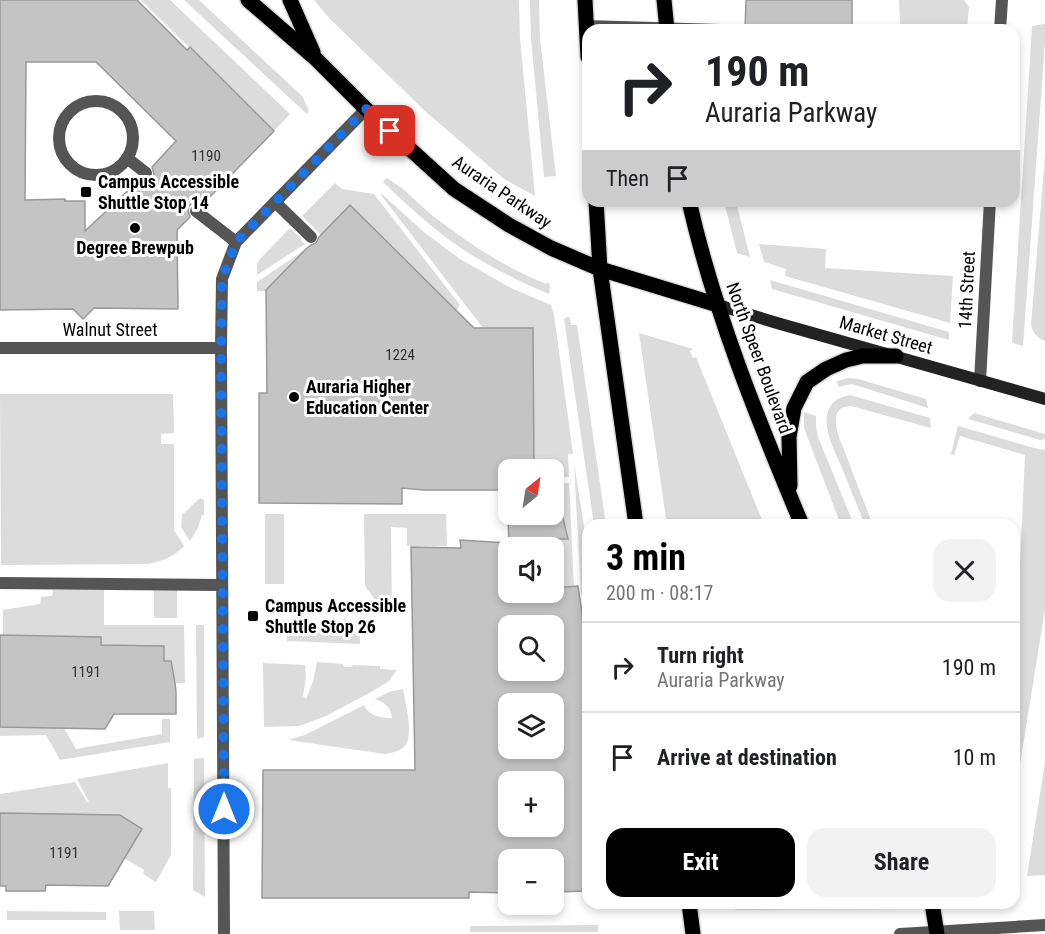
<!DOCTYPE html>
<meta charset="utf-8">
<style>
body{margin:0;font-family:"Roboto Condensed",sans-serif;background:#f2f2f2;color:#202124;height:100vh;display:flex;flex-direction:column;font-size:22px;white-space:nowrap}
*{box-sizing:border-box;margin:0}
p{font-size:20px;color:#757577}
.icon{flex:none;width:33px;height:33px;fill:none;stroke:currentColor;stroke-width:2;stroke-linecap:round;stroke-linejoin:round}
.map{position:relative;flex:1;overflow:hidden}
.panel{position:absolute;left:582px;top:519px;width:438px;height:390px;display:flex;flex-direction:column;background:#fff;border-radius:18px;box-shadow:0 3px 9px #0003}
.panel>*{flex:none}
.hud{position:absolute;left:582px;top:24px;width:438px;height:183px;border-radius:18px;box-shadow:0 3px 9px #0003;background:#fff;color:#202124;overflow:hidden}
.needle{width:39px;rotate:30deg}
.tools{position:absolute;left:498px;top:459px;display:grid;gap:12px}
.tools a{display:grid;place-items:center;width:66px;height:66px;border-radius:12px;background:#fff;box-shadow:0 3px 9px #0003;font-size:30px}
.pin{position:absolute;display:grid;place-items:center;width:51px;height:51px;color:#fff;margin:-26px;border-radius:12px;box-shadow:0 3px 9px #0006}
.me{position:absolute;width:66px;margin:-33px;rotate:0deg;stroke-linejoin:round;filter:drop-shadow(0 0 4px #0008)}
.turn{display:flex;align-items:center;gap:21px;height:126px;padding:0 24px;font-size:27px}
.turn .icon{width:78px;height:78px;stroke-width:2.5}
.turn b{display:block;font-size:42px;line-height:51px}
.then{display:flex;align-items:center;height:57px;padding:0 24px;background:#0003;gap:12px;font-size:22px}
.round{display:grid;place-items:center;flex:none;width:63px;height:63px;border-radius:18px;background:#f2f2f2}
.headline{display:flex;align-items:center;justify-content:space-between;height:102px;padding:0 24px}
h1{font-size:36px;font-weight:700;line-height:45px;color:#000}
.primary-button{display:flex;gap:12px;margin-top:auto;padding:12px 24px}
.primary-button a{flex:1;height:69px;border-radius:18px;background:#000;color:#fff;font-size:24px;font-weight:700;line-height:69px;text-align:center}
.primary-button a+a{background:#f2f2f2;color:#202124}
ul{padding:0;list-style:none}
li{display:flex;align-items:center;gap:18px;height:90px;padding:0 24px;border-top:2px solid #e0e0e0}
li div{flex:1}
li b{display:block;font-size:22px}
li em{font-style:normal}
.map>svg:first-child{display:block}
.green{fill:#dcdcdc}
.building{fill:#c4c4c4;stroke:#999;stroke-width:1.5;fill-rule:evenodd}
.lines{fill:none;stroke-linecap:round;stroke-linejoin:round}
.primary-casing{stroke:#dbdbdb;stroke-width:18}
.service{stroke:#555;stroke-width:12}
.minor{stroke:#555;stroke-width:12}
.tertiary{stroke:#555;stroke-width:12}
.secondary{stroke:#222;stroke-width:12}
.primary{stroke:#000;stroke-width:15}
.route{stroke:#1a73e8;stroke-width:10;stroke-dasharray:0 18}
.poi-dot{fill:#000;stroke:#fff;stroke-width:2}
.labels{text-anchor:middle;stroke-width:6;stroke-linejoin:round;paint-order:stroke}
.number-label{font-size:15px;fill:#313131}
.poi-label{font-size:18px;font-weight:bold;fill:#000;stroke:#fff;text-anchor:start}
.street-label{font-size:18px;fill:#000;stroke:#fff}
</style>
<div class="map">
<svg width="1045" height="934" viewBox="0 0 1045 934">
<rect width="100%" height="100%" fill="#fff"/>
<g class="green">
<polygon points="141,0 170,0 290,114 274,131"/>
<polygon points="184,0 199,0 303,97 309,111 307,114"/>
<polygon points="314,0 519,0 520,38 535,196 504,179 425,111 330,19"/>
<polygon points="530,0 539,0 540,39 556,176 544,177 531,39"/>
<polygon points="899,0 964,0 969,7 967,30 901,30 900,26"/>
<polygon points="1045,24 1045,41 1023,346 1012,343 1032,26"/>
<path d="M1045,156V341C1037,338 1033,333 1031,325Z"/>
<path d="M386,178C404,187 417,203 433,216C468,243 504,267 546,284L547,282L550,285L549,294C506,276 464,254 428,223C412,210 398,196 383,182Z"/>
<polygon points="335,183 342,189 374,194 460,305 456,311 350,206 321,235 302,216"/>
<polygon points="382,194 425,233 460,259 511,288 551,305 554,315 573,454 568,454 569,477 554,477 554,470 534,469 533,329 483,328 381,195"/>
<polygon points="724,201 736,201 750,257 737,253"/>
<polygon points="290,228 302,239 301,241 305,244 257,275 257,265 259,260"/>
<polygon points="759,244 826,249 825,268 953,276 950,323 785,276 786,269 764,262"/>
<polygon points="306,249 266,291 257,291 257,282"/>
<polygon points="770,280 949,332 949,340 772,289"/>
<polygon points="567,317 570,317 571,325 577,325 606,525 594,525 564,319"/>
<polygon points="639,333 693,349 690,351 693,358 696,357 764,525 667,525"/>
<polygon points="848,378 858,379 926,399 928,408 852,384 838,387 837,381"/>
<path d="M0,394H173L174,433L161,434V444H174V530L184,546C174,557 162,561 148,564L1,565Z"/>
<path d="M850,395L930,418L931,428L851,406C842,406 836,410 836,419C835,431 842,444 846,455C855,479 864,502 873,525H865C858,508 851,490 844,473C837,455 824,434 827,415C829,402 839,397 850,395Z"/>
<polygon points="804,412 816,416 816,427 818,437 854,525 841,525 804,428"/>
<polygon points="974,413 1045,434 1045,439 1040,440 968,419"/>
<polygon points="958,426 1031,447 1042,450 1045,449 1045,609 1014,802 1014,699 1025,455 960,436 954,455 951,454"/>
<polygon points="574,463 588,552 588,595 581,595"/>
<polygon points="569,483 574,586 563,588 555,539 568,539 560,506 554,506 554,484"/>
<polygon points="200,498 204,500 204,515 202,515 198,528 190,541 181,527 182,515"/>
<rect x="265" y="514" width="19" height="70"/>
<polygon points="364,514 446,514 447,546 407,546 407,528 391,527 392,615 380,607 365,586"/>
<polygon points="154,589 177,590 177,618 154,618"/>
<polygon points="53,590 104,590 104,625 184,625 185,683 175,683 164,661 164,646 101,645 101,637 3,635 3,610 40,604 41,597 52,596"/>
<polygon points="360,623 360,644 287,641 287,634"/>
<polygon points="196,625 204,625 204,737 197,739"/>
<polygon points="317,662 343,664 344,667 352,667 353,665 380,666 380,669 397,670 389,681 373,691 326,716 299,726 264,727 263,663 305,665 306,677 303,696 306,699 313,681"/>
<path d="M403,689C405,703 415,736 404,747C399,751 392,753 385,754L288,740L305,735L364,705C369,716 380,718 392,718C391,707 385,703 375,699L389,692Z"/>
<polygon points="162,719 170,719 170,742 60,760 46,735 0,736 0,727 64,728 76,749 162,734"/>
<polygon points="204,758 205,897 193,890 194,759"/>
<polygon points="1045,762 1045,875 1027,876"/>
<polygon points="168,763 168,788 171,788 171,855 156,882 143,874 144,870 124,858 142,829 120,815 0,813 0,794 75,782 87,802 89,802 77,779"/>
<polygon points="729,903 899,903 900,909 736,910"/>
<polygon points="7,911 106,912 106,920 7,920"/>
<polygon points="119,911 154,911 155,930 120,930"/>
<polygon points="598,925 598,932 470,932 470,926"/>
</g>
<g class="building">
<path d="M0,0H137L187,50L190,47L274,131L202,205L197,203L192,204L189,206L188,210L190,217L177,230L178,309L94,308L83,319L73,309L0,310ZM26,62H96L176,141L152,167L154,174L152,179L145,181L140,179L85,231V201H65V199L25,200Z"/>
<polygon points="746,0 852,0 852,30 745,30"/>
<polygon points="350,205 474,328 533,328 534,470 508,470 508,490 424,490 402,488 402,504 259,503 259,393 267,393 266,290 306,249 311,245 316,243 319,237"/>
<polygon points="508,514 562,514 568,539 555,539 556,548 509,548"/>
<path d="M460,540L508,543V592H554V588L578,586L588,655V891L554,892V860H508V893L469,892V898H262L263,770H415L411,547L461,548ZM508,626H554V670H508ZM508,704H554V748H508ZM508,782H554V826H508Z"/>
<polygon points="0,635 101,637 101,645 164,646 164,661 171,661 175,683 176,692 176,714 114,714 105,729 0,727"/>
<polygon points="0,813 120,815 142,829 108,886 46,885 45,891 6,891 6,886 0,886"/>
</g>
<g class="lines">
<g class="primary-casing">
<g id="primary">
<polyline points="248,0 315,58 366,109 454,189 509,225 551,248 600,269 718,305"/>
<polyline points="290,0 313,52"/>
<polyline points="585,0 588,57"/>
<polyline points="664,0 667,30"/>
<polyline points="596,201 600,269 636,525"/>
<path d="M689,201C714,312 758,420 802,525"/>
<polyline points="790,486 789,437 794,408 807,382 826,369 846,360 863,356 896,356"/>
<polyline points="689,903 693,934"/>
<polyline points="932,903 937,934"/>
</g>
</g>
<g class="service">
<polyline points="586,26 721,30"/>
<circle cx="96" cy="138" r="37"/>
<polyline points="127,158 146,173"/>
<polyline points="275,202 311,237"/>
<polyline points="196,211 236,242"/>
<polyline points="0,583 222,585"/>
</g>
<g class="minor">
<polyline points="1000,30 1002,0"/>
<polyline points="0,348 221,348"/>
<polyline points="980,381 990,201"/>
<polyline points="224,934 221,348 222,279 236,242 366,109"/>
</g>
<polyline class="tertiary" points="900,934 1045,925"/>
<polyline class="secondary" points="718,305 777,323 1045,399"/>
<use href="#primary" class="primary"/>
</g>
<g class="lines">
<polyline class="route" points="224,809 221,362 222,279 236,242 366,109 390,131"/>
</g>
<g class="poi-dot">
<rect x="80" y="186" width="12" height="12" rx="3"/>
<circle cx="135" cy="228" r="6"/>
<circle cx="294" cy="397" r="6"/>
<rect x="247" y="610" width="12" height="12" rx="3"/>
</g>
<g class="labels">
<g class="number-label">
<text x="206" y="161">1190</text>
<text x="400" y="360">1224</text>
<text x="86" y="677">1191</text>
<text x="64" y="858">1191</text>
</g>
<g class="poi-label">
<text x="98" y="188">Campus Accessible<tspan x="98" dy="21">Shuttle Stop 14</tspan></text>
<text x="135" y="254" text-anchor="middle">Degree Brewpub</text>
<text x="306" y="393">Auraria Higher<tspan x="306" dy="21">Education Center</tspan></text>
<text x="265" y="612">Campus Accessible<tspan x="265" dy="21">Shuttle Stop 26</tspan></text>
</g>
<g class="street-label">
<text transform="translate(502 192) rotate(34)" y="6">Auraria Parkway</text>
<text transform="translate(967 290) rotate(-87)" y="6">14th Street</text>
<text x="110" y="336">Walnut Street</text>
<text transform="translate(886 335) rotate(16)" y="6">Market Street</text>
<text transform="translate(759 358) rotate(70)" y="6">North Speer Boulevard</text>
</g>
</g>
</svg>
<div class="tools">
<a><svg class="needle" viewBox="-14 -14 28 28"><path d="M0-13l5 13h-10z" fill="#e53935"/><path d="M0 13l5-13h-10z" fill="#757577"/></svg></a>
<a><svg class="icon" aria-label="sound" viewBox="0 0 24 24"><path d="M4 9h4l5-4v14l-5-4H4zM17 9q2 3 0 6"/></svg></a>
<a><svg class="icon" aria-label="search" viewBox="0 0 24 24"><circle cx="10" cy="10" r="6"/><path d="M15 15l6 6"/></svg></a>
<a><svg class="icon" aria-label="layers" viewBox="0 0 24 24"><path d="M12 4l9 5-9 5-9-5zM3 14l9 5 9-5"/></svg></a>
<a>+</a>
<a>−</a>
</div>
<div class="pin" style="left:390px;top:131px;background:#d93025"><svg class="icon" aria-label="arrive" viewBox="0 0 24 24"><path d="M6 21V4h12l-3 4 3 4H6"/></svg></div>
<svg class="me" style="left:224px;top:809px" viewBox="-20 -20 40 40"><circle r="17" fill="#1a73e8" stroke="#fff" stroke-width="3"/><path d="M0-11L8 9 0 5-8 9z" fill="#fff"/></svg>
<div class="hud">
<div class="turn"><svg class="icon" aria-label="right" viewBox="0 0 24 24"><path d="M7 20v-9h11M14 6l5 5-5 5"/></svg><div><b>190 m</b>Auraria Parkway</div></div>
<div class="then">Then<svg class="icon" aria-label="arrive" viewBox="0 0 24 24"><path d="M6 21V4h12l-3 4 3 4H6"/></svg></div>
</div>
<section class="panel">
<div class="headline"><div><h1>3 min</h1><p>200 m · 08:17</p></div><a class="round"><svg class="icon" aria-label="close" viewBox="0 0 24 24"><path d="M6 6l12 12M18 6L6 18"/></svg></a></div>
<ul>
<li><svg class="icon" aria-label="right" viewBox="0 0 24 24"><path d="M7 20v-9h11M14 6l5 5-5 5"/></svg><div><b>Turn right</b><p>Auraria Parkway</p></div><em>190 m</em></li>
<li><svg class="icon" aria-label="arrive" viewBox="0 0 24 24"><path d="M6 21V4h12l-3 4 3 4H6"/></svg><div><b>Arrive at destination</b></div><em>10 m</em></li>
</ul>
<div class="primary-button"><a>Exit</a><a>Share</a></div>
</section>
</div>
